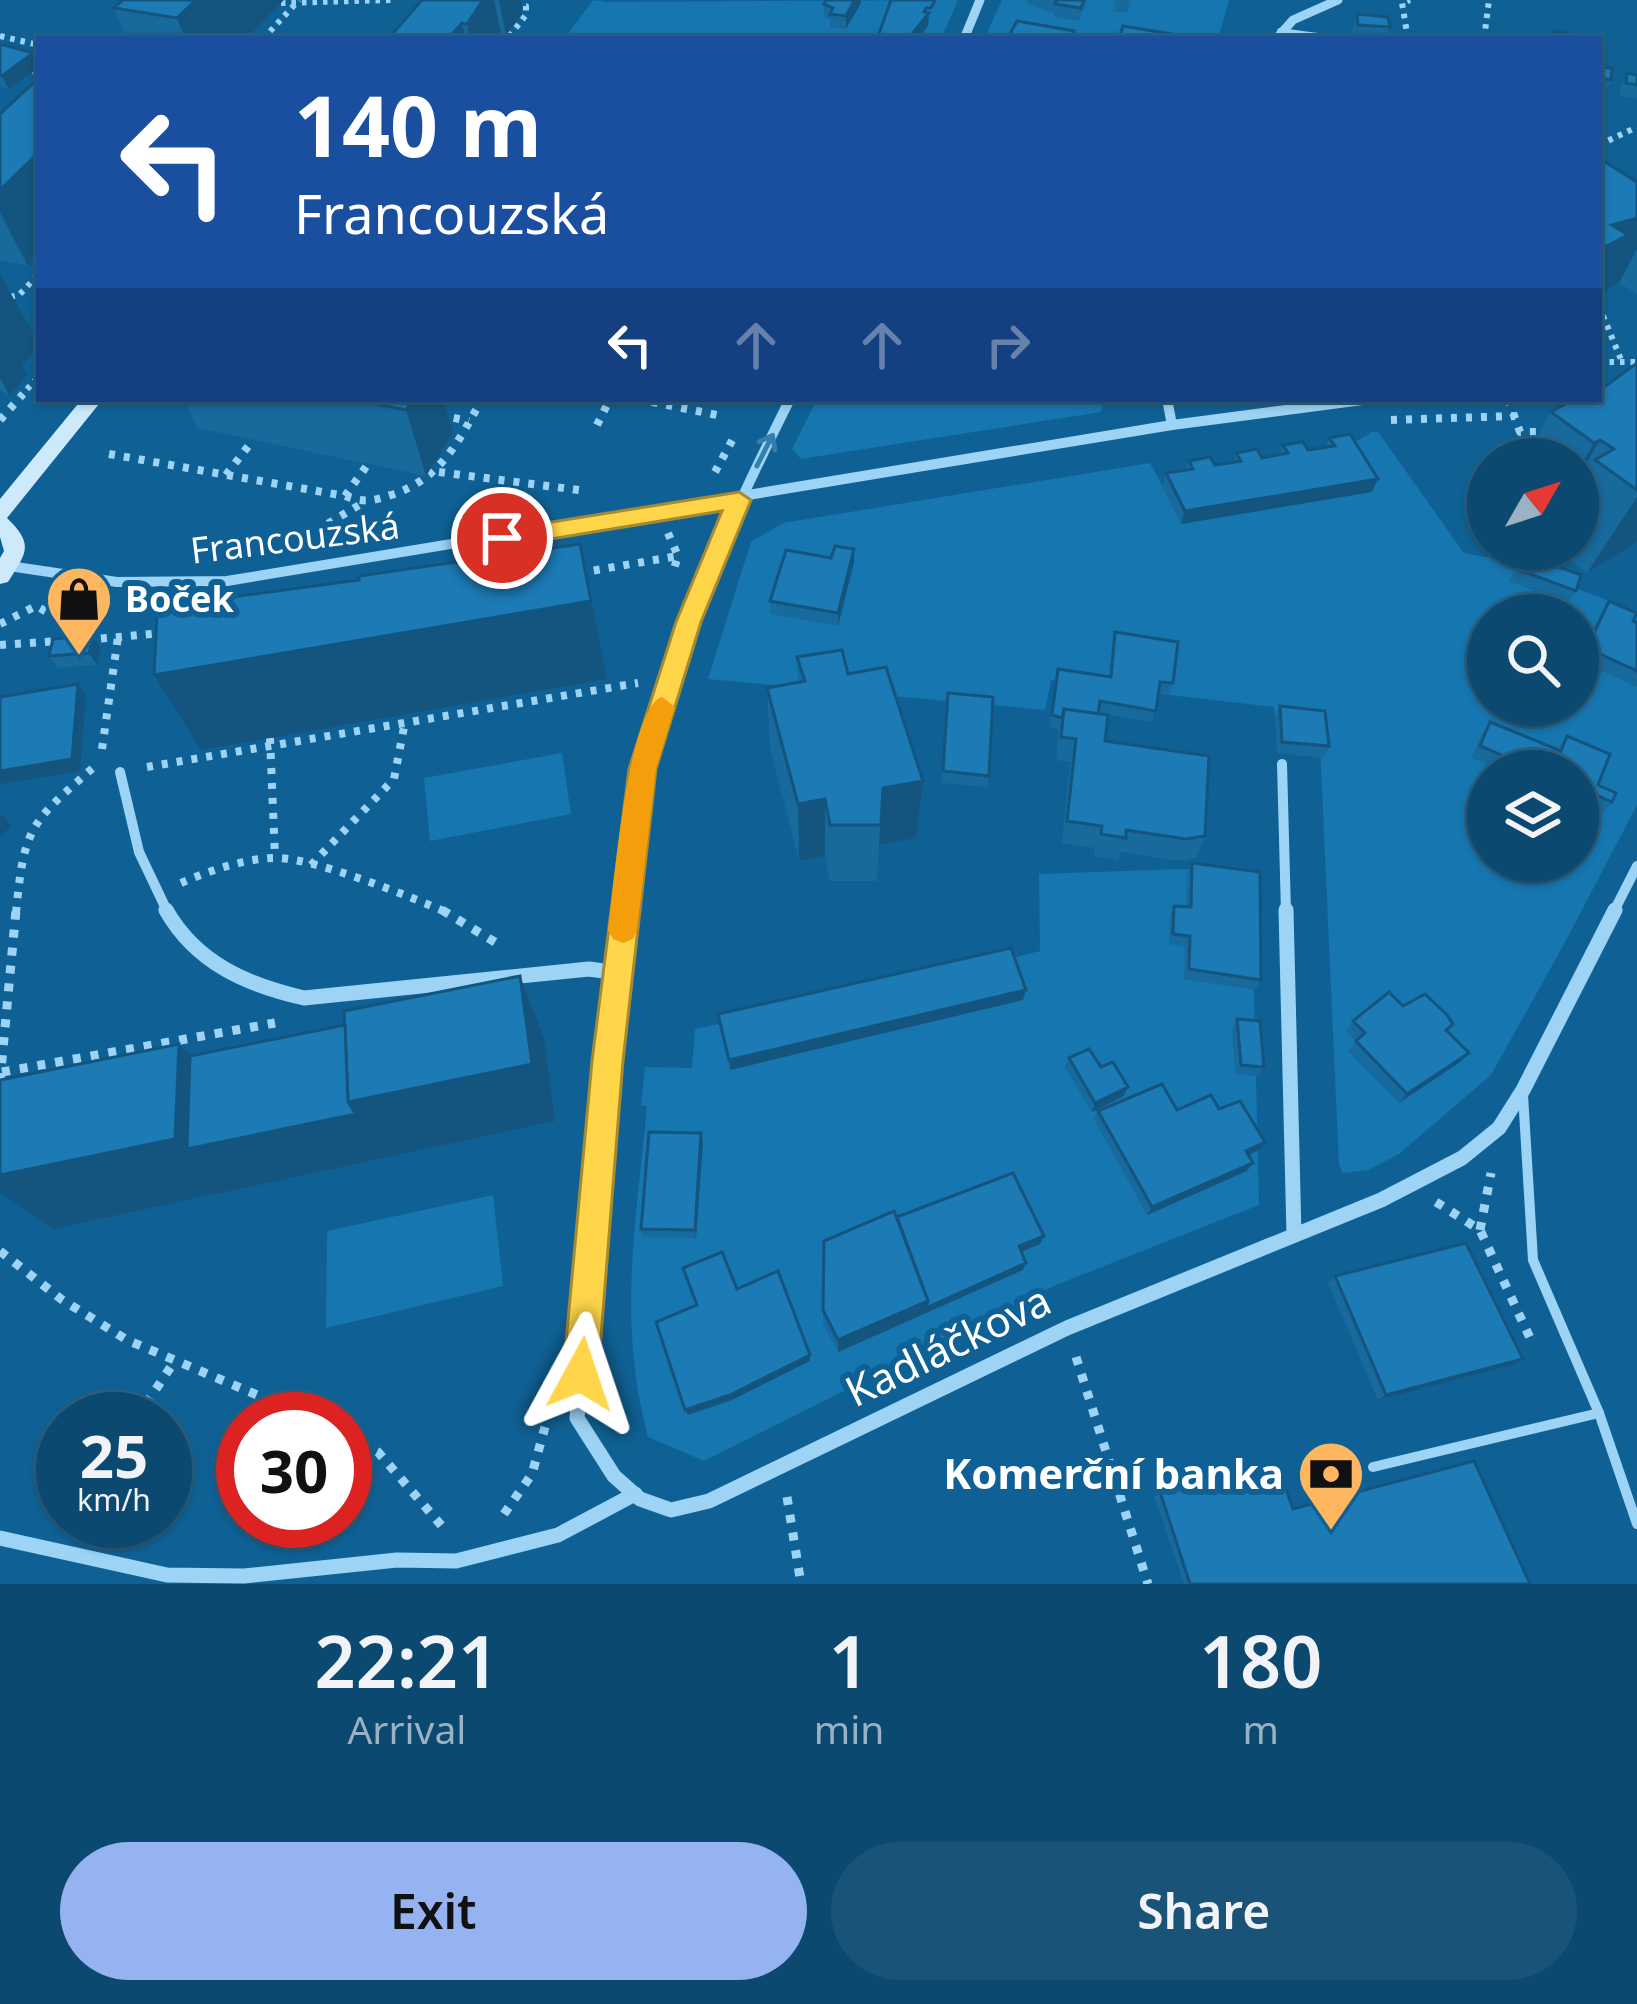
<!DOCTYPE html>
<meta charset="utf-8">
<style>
body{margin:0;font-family:"Noto Sans",sans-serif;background:#195378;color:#f1f3f6;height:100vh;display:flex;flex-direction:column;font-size:45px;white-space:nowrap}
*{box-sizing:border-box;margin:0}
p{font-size:39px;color:#9ab2c3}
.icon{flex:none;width:66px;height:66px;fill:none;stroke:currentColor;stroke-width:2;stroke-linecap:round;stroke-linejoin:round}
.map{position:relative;height:1584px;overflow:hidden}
.side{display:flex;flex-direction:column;background:#0b4970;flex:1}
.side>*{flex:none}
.banner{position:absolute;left:36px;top:36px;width:1566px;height:366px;border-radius:0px;box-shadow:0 3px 9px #0004,0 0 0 3px #2b6183;background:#1a4fa0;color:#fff;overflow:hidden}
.needle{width:78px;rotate:51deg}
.buttons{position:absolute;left:1467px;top:438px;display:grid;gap:24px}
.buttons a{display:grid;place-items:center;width:132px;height:132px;border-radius:50%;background:#0b4970;box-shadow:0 3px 9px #0004,0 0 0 3px #2b6183;font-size:60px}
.speed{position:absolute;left:36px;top:1392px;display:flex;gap:24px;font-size:60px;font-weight:700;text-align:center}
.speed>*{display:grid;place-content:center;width:156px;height:156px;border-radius:50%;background:#0b4970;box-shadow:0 3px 9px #0004,0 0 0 3px #2b6183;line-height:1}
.speed small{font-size:30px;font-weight:400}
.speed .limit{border:18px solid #d22;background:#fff;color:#111}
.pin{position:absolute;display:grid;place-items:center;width:102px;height:102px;color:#fff;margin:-51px;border:6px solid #fff;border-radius:50%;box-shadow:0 3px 12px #0007}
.me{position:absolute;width:132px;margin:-66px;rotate:5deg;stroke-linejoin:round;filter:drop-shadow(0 0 9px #0008)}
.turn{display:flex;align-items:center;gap:42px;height:252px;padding:0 60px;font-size:54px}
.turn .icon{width:156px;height:156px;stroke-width:2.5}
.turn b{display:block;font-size:84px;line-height:102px}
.lanes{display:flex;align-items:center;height:114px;padding:0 60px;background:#0003;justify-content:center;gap:60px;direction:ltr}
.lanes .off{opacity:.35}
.eta{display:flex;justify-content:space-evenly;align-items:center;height:204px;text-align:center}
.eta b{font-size:72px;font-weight:600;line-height:84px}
.action{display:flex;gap:24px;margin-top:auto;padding:24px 60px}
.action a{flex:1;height:138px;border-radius:72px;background:#95b2f1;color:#111;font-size:48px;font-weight:600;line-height:138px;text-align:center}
.action a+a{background:#195378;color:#f1f3f6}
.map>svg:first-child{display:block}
.green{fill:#1676b0;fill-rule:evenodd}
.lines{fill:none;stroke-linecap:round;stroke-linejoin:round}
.path-far2{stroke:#9dd3f4;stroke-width:6;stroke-dasharray:4.5 6;stroke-linecap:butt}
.path-far1{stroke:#9dd3f4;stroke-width:8;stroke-dasharray:6 9;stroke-linecap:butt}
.path{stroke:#9dd3f4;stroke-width:9;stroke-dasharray:8 10;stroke-linecap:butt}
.lane-far1{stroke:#9dd3f4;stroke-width:6}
.lane{stroke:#9dd3f4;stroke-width:10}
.street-far2{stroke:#9dd3f4;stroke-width:9}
.street-far1{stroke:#9dd3f4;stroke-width:10}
.street{stroke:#9dd3f4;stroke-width:15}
.secondary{fill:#cdeafd;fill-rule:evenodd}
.wall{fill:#18699c}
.shaded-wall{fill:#14557f}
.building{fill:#1c7ab5;stroke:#14557f;stroke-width:3}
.oneway{stroke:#327ead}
.route{fill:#ffd54a;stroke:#a68a30;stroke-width:3}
.slow{fill:#f59e0b}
.labels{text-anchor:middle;stroke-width:12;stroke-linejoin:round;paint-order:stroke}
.street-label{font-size:36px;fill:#fff;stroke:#0f6195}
.poi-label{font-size:36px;font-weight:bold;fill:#fff;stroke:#0f6195;text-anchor:start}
.near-street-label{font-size:42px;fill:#fff;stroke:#0f6195}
.near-poi-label{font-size:42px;font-weight:bold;fill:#fff;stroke:#0f6195;text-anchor:end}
</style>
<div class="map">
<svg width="1637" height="1584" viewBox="0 0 1637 1584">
<rect width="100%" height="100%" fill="#0f6195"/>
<g class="green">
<polygon points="593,0 607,2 958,0 941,39 564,39"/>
<polygon points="1002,0 1229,0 1218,39 984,39"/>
<polygon points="817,399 1105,399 1101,412 801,459 792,449"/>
<path d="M1372,432H1378L1464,553L1497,559L1637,611V805L1563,946L1491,1075L1399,1154L1368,1170L1343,1173L1339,1165L1319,723L1275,718L1274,707L1169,695L1174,654L1107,689L1051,680L1045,710L708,679L751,542L783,523L1150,463L1183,523L1371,492L1345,448ZM1488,615H1578V705H1488ZM1488,771H1578V861H1488Z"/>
<polygon points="562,753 571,814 430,841 424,778"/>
<path d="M1181,869L1251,870L1259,1205L1056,1285L704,1461L648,1437C617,1320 636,1225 647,1106L641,1105L645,1067L692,1068L695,1029L719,1024L731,1069L1022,1000L1009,959L1040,951L1039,874Z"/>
<polygon points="493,1195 503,1286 326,1328 327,1231"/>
</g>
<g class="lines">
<g class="path-far2">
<polyline points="495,0 526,6 526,15 507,39"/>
<polyline points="281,3 391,0"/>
<polyline points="0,36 39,45"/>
<polyline points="263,39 299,0"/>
<polyline points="1408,39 1402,3 1410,0"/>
<polyline points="1484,39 1489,0"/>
<polyline points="33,71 39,73"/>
<polyline points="1599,145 1637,127"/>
<polyline points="0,299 19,295 39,274"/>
<polyline points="1599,306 1622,362"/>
<polyline points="1599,362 1637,362"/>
<polyline points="20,397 39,376"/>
</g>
<g class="path-far1">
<polyline points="637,399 722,416"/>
<polyline points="1508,399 1520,432 1550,432"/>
<polyline points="439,415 469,421"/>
<polyline points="0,420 23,394"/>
<polyline points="1391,420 1515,416"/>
<polyline points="597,425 610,399"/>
<path d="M109,454L345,496C363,503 373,501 391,495C441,479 458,442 482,399"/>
<polyline points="439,472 586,491"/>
<polyline points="715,472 735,435"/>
<polyline points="226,475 253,440"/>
<polyline points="345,496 368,464"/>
<polyline points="668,533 678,556 672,575"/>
<polyline points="302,539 361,504"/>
<polyline points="579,573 678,556"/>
<polyline points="0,624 36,606 94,638"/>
<polyline points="86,640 161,633"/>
<polyline points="0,645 59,641"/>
<polyline points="270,738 275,857"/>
<polyline points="102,749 118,637"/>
<polyline points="147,767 638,683"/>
<polyline points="311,865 394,779 405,722"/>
<path d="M181,883C209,871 240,860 271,858C307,855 412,897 448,913"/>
<path d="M16,913C24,827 30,823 94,767"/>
</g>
<g class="path">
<polyline points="442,910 503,947"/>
<polyline points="2,1072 275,1023"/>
<polyline points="0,1081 16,910"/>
<polyline points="1436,1202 1480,1230 1530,1338"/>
<polyline points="1480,1230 1491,1173"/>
<polyline points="0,1251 61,1299 127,1340 314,1419"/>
<polyline points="1076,1357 1148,1584"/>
<polyline points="136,1419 174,1362"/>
<polyline points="345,1435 378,1452 447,1532"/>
<polyline points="787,1497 801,1584"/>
<polyline points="504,1514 532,1474 545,1427"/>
</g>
<polyline class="lane-far1" points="1280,31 1340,39"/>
<g class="lane">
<polyline points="1523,1095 1533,1260 1599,1413 1637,1524"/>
<polyline points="1373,1467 1599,1413"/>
</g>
<g class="street-far2">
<polyline points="964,39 980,0"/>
<polyline points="1276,39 1293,20 1338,0"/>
</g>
<g class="street-far1">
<polyline points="1167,399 1172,425"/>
<polyline points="9,566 117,582 227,581 1172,425 1370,399"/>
<polyline points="1282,764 1286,913"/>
<polyline points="120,772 139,852 168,913"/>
<path d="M625,913C631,865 633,814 644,767C674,638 731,517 790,399"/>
<polyline points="1613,913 1637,866"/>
</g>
<g class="street">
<path d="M166,910C196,963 247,985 304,998L589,969L618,973"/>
<polyline points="626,910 607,1061 577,1418 614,1476 640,1499 671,1510 709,1501 1067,1328 1381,1200 1462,1158 1499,1128 1523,1090 1615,910"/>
<polyline points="1286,910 1294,1235"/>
<polyline points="0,1538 167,1575 244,1576 397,1560 456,1561 558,1535 635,1494"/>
</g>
<path class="secondary" d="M82,399H103L7,518C35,545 26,553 8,582L0,584V558L4,551L0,537V499Z"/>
</g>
<g class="wall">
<polygon points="123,0 246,39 127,39 114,8"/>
<polygon points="422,0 522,0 523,6 521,9 522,14 506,35 501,34 498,39 388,39"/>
<polygon points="826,0 861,0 846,29 830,27 830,20 824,17 824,4"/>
<polygon points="1027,0 1087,0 1079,21 1054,17 1054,13 1027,4"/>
<polygon points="1115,0 1131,0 1128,13 1113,11"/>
<polygon points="1357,14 1390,27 1386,39 1350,39"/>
<polygon points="0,44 33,53 39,66 9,89 0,87"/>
<polygon points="1599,67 1611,80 1605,93 1599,92"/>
<polygon points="1627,73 1637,75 1637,99 1620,96 1620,87"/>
<polygon points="0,114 28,266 0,260"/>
<polygon points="1637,182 1637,249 1629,264 1637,249 1637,294 1619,283 1609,288 1603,300"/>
<polygon points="0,274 22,365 28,374 10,396 0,390"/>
<polygon points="1637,363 1637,542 1587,573 1555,549 1578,549 1578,459 1525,459 1551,412 1584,401"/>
<polygon points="184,399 444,399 453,433 426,476 197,428"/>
<polygon points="708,399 735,399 733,404"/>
<polygon points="1329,438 1372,492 1181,524 1162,486 1166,473 1186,470 1189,461 1215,465 1233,462 1236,453 1262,458 1279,455 1283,445 1308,450 1325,448"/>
<polygon points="854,549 854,562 838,626 771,614 770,601"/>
<polygon points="1522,554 1576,591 1567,604 1509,581"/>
<polygon points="1609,601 1637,623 1637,687 1578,660 1601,614"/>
<polygon points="1115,632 1173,683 1169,695 1158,694 1152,722 1108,715 1105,741 1205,836 1196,858 1177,861 1121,852 1118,860 1094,856 1095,848 1062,843 1070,762 1056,760 1059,730 1049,727 1058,669 1109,677"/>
<polygon points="93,636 101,649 97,665 58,668 49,656"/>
<polygon points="797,657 848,674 916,838 879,845 877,881 830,881 825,856 799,861 770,748 767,688 798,682"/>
<polygon points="948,693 989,776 987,787 941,783"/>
<polygon points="1280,706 1329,746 1323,758 1277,753 1275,718"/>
<polygon points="1490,722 1557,750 1567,736 1598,785 1612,802 1602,814 1582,805 1578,771 1503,771 1472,758 1482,734"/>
<polygon points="1192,863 1261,980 1255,990 1184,979 1185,947 1169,944 1170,916 1174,906 1186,907 1187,874"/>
<polygon points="1403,1006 1447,1030 1469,1053 1460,1062 1399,1103 1348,1051 1356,1041 1346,1031 1353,1021"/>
<polygon points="1237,1019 1264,1067 1258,1076 1235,1074 1232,1029"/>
<polygon points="1069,1058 1101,1067 1124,1096 1092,1112 1065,1067"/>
<polygon points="1219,1109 1265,1142 1259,1150 1248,1155 1247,1171 1147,1215 1094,1119 1098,1111"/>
<polygon points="701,1133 703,1142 696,1238 643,1237 641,1229"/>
<polygon points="897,1217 1040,1244 1021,1252 1023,1270 838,1352 823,1323 824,1241"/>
<polygon points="1335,1276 1523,1359 1512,1365 1378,1400 1328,1283"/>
<polygon points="1160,1492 1293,1509 1530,1584 1184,1584 1154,1496"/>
</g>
<g class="shaded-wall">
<polygon points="196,0 284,0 246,39 185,39 177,18"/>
<polygon points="483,0 494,0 501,34 498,39 470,39 467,24"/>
<polygon points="499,0 522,0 522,14 506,35"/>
<polygon points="855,0 861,0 861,3 846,29 846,16"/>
<polygon points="926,8 926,18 929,13 928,26 918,39 908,39"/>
<polygon points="462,23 465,39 448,39"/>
<polygon points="33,53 39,67 9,89 2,76"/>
<polygon points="39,152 39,255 28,266 0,213 0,190"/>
<polygon points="1637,217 1637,249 1619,283 1609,288 1603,300 1599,301 1599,250 1612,225"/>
<polygon points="0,274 39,344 39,347 22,365 28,374 10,396 0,378"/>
<polygon points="413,399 444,399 453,433 426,476 406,410"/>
<polygon points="1600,440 1578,477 1578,470 1594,443"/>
<polygon points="1378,479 1372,492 1181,524 1185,511"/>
<polygon points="1637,497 1637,542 1587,573"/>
<polygon points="580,544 607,679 201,750 154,675"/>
<polygon points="854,549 854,562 838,626 838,613"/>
<polygon points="93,636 101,649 97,665 89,653"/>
<polygon points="78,684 86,696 80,771 0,784 0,771"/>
<polygon points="923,781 916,838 879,845 883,788"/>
<polygon points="825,799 825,856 799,861 798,804"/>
<polygon points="2,814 12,826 0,836 0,816"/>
<polygon points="520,976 544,1038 555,1121 53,1229 0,1193 0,1175 179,1044 232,1102 348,1102"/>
<polygon points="1026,990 1023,1000 730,1070 729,1060"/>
<polygon points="1469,1053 1460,1062 1399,1103 1407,1094"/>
<polygon points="1128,1087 1124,1096 1092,1112 1095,1103"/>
<polygon points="701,1133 703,1142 696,1238 695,1230"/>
<polygon points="1265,1142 1259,1150 1240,1159 1246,1151"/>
<polygon points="1253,1163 1247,1171 1147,1215 1152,1207"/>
<polygon points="1044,1236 1040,1244 1016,1254 1019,1246"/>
<polygon points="1026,1263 1023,1270 838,1352 838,1340"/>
<polygon points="810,1355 810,1361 732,1400 688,1415 685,1410"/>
<polygon points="1523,1359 1512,1365 1378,1400 1386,1395"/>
</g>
<g class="building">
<polygon points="123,0 196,0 177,18 114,8"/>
<polygon points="422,0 483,0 467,24 462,23 448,39 388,39"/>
<polygon points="826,0 855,0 846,16 830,14 833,8 824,4"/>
<polygon points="891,0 935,0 931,8 926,8 924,12 929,13 908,39 877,39"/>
<polygon points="1057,0 1084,0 1081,8 1055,4"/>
<polygon points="1357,14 1388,17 1390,27 1358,25"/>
<polygon points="1017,21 1074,31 1070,39 1020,39 1021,36 1010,34"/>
<polygon points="1123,26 1183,36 1182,39 1119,39"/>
<polygon points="1554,31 1597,39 1552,39"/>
<polygon points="0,44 33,53 2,76 0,75"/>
<polygon points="1599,67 1612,68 1611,80 1599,78"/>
<polygon points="1627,73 1637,75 1637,85 1626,83"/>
<polygon points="39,78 39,152 0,190 0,114"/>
<polygon points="1605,162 1637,182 1637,218 1612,225 1628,235 1599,250 1599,166"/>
<polygon points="1637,363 1637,490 1595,460 1614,449 1600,440 1594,443 1551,412 1574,399 1584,401 1587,399 1599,399 1599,391"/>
<polygon points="352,399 413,399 406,410"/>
<polygon points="1350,434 1378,479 1185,511 1166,473 1193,469 1189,461 1210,457 1215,465 1241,461 1236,453 1257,449 1262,458 1288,453 1283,445 1303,442 1308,450 1335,446 1329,438"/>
<polygon points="580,544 591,601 154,675 157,613 225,601 225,598 359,580 359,576"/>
<polygon points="835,546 854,549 838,613 770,601 786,550 831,558"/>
<polygon points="1522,554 1581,575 1576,591 1517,569"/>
<polygon points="1609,601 1637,613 1633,621 1637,623 1637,671 1587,648"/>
<polygon points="1115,632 1178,642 1173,683 1160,682 1156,711 1100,701 1098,714 1064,709 1062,718 1052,715 1058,669 1111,677"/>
<polygon points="93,636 89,653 49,656 53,639"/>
<polygon points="842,650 848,674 886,667 923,781 883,788 881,825 830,825 825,799 798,804 767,688 805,681 797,657"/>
<polygon points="78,684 72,759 0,771 0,697"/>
<polygon points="948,693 993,697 989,776 943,771"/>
<polygon points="1280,706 1325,711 1329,746 1282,742"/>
<polygon points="1064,709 1108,715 1105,741 1209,756 1205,836 1186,839 1126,830 1126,838 1101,834 1102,826 1067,821 1076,739 1061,737"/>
<polygon points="1490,722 1561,751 1567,736 1610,754 1598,785 1616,793 1612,802 1587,791 1578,815 1578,771 1539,771 1480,746"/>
<polygon points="1192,863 1260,872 1261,980 1189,969 1190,936 1173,934 1174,906 1191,907"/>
<polygon points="1011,948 1026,990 729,1060 718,1014"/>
<polygon points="520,976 532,1064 348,1102 344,1011"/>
<polygon points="1389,992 1403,1006 1425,994 1447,1015 1453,1024 1446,1030 1469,1053 1407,1094 1356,1041 1365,1033 1353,1021"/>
<polygon points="1237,1019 1260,1021 1264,1067 1241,1065"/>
<polygon points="345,1025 348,1102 356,1114 187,1149 190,1056"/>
<polygon points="179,1044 175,1139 0,1175 0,1080"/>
<polygon points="1089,1049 1101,1067 1113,1062 1128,1087 1095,1103 1069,1058"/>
<polygon points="1162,1084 1177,1110 1211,1095 1219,1109 1240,1101 1265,1142 1246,1151 1253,1163 1152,1207 1098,1111"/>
<polygon points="649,1132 701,1133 695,1230 641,1229"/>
<polygon points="1013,1173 1044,1236 1019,1246 1026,1263 926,1308 928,1301 897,1217"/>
<polygon points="894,1211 928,1301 838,1340 823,1310 824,1241"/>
<polygon points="1466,1243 1523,1359 1386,1395 1335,1276"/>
<polygon points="722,1252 737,1289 778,1271 810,1355 730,1395 685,1410 656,1322 697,1305 683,1268"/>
<polygon points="1276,1461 1293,1509 1474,1461 1530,1584 1190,1584 1160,1492"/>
</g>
<defs><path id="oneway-shaft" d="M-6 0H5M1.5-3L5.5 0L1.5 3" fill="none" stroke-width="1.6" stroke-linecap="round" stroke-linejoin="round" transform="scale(3)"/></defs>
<use class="oneway" href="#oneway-shaft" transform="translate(765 450) rotate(-63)"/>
<polygon class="route" points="739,492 751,500 701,622 656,769 623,1061 598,1374 593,1386 581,1391 568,1386 563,1374 592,1061 629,769 676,622 722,511 502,547 490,538 502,530"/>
<path class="slow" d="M662,697L675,707L656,769L637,930L633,939L623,943L613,939L608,930C614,891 627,708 662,697Z"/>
<defs>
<g id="shop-pin" transform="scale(3.45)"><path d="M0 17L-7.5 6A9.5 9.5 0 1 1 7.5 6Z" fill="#ffb660" stroke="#0f6195"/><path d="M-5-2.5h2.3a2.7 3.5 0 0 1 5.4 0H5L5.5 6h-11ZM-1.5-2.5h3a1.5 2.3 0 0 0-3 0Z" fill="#111"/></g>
<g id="bank-pin" transform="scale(3.45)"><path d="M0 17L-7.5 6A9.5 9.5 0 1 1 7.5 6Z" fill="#ffb660" stroke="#0f6195"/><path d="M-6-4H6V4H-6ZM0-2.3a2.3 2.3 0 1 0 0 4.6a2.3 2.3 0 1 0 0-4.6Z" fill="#111"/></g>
</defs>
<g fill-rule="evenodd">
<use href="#shop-pin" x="79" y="599"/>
<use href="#bank-pin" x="1331" y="1474"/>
</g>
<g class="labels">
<g class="street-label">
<text transform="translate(295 538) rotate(-7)" y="13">Francouzská</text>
</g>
<g class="poi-label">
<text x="125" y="612">Boček</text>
</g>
<g class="near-street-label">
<text transform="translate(948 1346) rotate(-26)" y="15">Kadláčkova</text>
</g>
<g class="near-poi-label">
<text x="1284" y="1489">Komerční banka</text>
</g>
</g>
</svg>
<div class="buttons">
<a><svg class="needle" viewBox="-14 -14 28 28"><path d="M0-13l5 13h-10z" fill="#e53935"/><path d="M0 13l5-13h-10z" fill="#9ab2c3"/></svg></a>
<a><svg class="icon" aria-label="search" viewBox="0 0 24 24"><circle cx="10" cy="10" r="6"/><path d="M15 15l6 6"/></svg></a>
<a><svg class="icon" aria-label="layers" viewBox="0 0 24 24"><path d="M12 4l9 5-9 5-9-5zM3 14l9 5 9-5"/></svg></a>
</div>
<div class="speed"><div>25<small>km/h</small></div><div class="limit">30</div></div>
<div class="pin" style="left:502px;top:538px;background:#d93025"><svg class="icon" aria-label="arrive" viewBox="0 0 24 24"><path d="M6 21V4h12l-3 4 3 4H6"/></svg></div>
<svg class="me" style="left:581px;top:1374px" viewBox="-20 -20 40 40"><path d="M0-17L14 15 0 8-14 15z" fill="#ffd54a" stroke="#fff" stroke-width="4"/></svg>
<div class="banner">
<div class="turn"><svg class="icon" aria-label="left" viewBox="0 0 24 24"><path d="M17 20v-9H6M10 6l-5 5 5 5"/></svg><div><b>140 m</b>Francouzská</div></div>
<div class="lanes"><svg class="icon" aria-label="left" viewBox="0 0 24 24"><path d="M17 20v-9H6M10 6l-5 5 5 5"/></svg><svg class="icon off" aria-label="ahead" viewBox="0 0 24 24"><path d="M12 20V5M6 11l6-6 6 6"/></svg><svg class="icon off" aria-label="ahead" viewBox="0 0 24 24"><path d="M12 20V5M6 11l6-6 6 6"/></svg><svg class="icon off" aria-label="right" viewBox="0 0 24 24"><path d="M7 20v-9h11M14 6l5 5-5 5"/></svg></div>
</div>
</div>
<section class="side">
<div class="eta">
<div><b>22:21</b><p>Arrival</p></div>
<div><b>1</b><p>min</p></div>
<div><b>180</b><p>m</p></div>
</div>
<div class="action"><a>Exit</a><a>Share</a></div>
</section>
